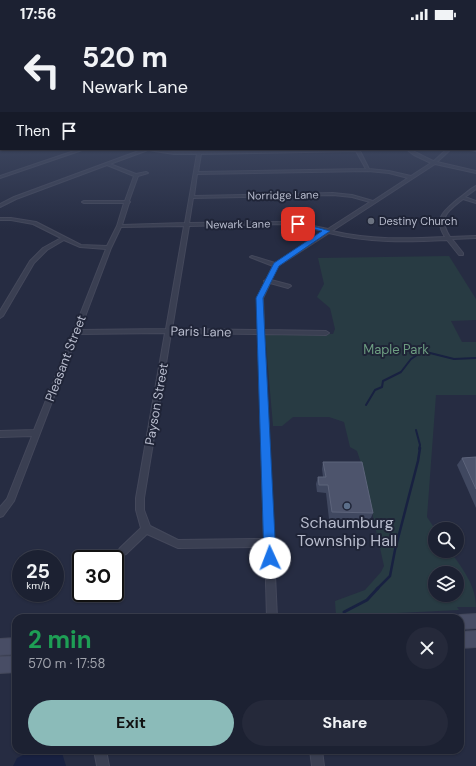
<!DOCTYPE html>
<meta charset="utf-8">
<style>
body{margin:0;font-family:"DM Sans",sans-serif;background:#25293a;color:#f1f3f6;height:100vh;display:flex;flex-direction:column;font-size:15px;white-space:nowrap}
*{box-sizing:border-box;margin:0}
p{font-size:13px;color:#a0a3ac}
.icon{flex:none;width:22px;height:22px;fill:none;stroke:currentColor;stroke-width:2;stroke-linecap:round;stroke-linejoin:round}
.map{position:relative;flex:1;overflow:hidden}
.sheet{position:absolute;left:12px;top:586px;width:452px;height:140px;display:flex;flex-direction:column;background:#1c2132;border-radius:12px;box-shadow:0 1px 3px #0004,0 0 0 1px #3a3e4d}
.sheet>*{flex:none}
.hud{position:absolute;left:0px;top:0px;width:476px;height:122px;box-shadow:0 1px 3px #0004,0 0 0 1px #3a3e4d;background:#1c2132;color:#f1f3f6;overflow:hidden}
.tools{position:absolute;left:428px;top:494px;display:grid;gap:8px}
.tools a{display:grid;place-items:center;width:36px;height:36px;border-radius:50%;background:#1c2132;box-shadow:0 1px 3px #0004,0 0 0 1px #3a3e4d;font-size:20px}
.speed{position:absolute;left:12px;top:522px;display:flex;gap:8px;font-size:20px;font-weight:700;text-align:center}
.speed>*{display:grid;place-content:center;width:52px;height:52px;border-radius:50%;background:#1c2132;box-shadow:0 1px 3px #0004,0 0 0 1px #3a3e4d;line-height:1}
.speed small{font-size:10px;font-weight:400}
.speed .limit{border:2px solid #111;border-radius:6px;background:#fff;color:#111}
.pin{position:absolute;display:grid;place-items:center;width:34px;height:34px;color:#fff;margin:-17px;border-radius:8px;box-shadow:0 2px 6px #0006}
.me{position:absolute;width:44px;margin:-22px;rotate:358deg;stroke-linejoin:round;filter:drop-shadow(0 0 3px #0008)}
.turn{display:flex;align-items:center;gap:14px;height:84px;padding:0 16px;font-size:18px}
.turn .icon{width:52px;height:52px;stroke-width:2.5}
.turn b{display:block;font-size:28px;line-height:34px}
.then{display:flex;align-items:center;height:38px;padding:0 16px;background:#0003;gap:8px;font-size:15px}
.round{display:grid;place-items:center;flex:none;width:42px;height:42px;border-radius:21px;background:#25293a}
.overview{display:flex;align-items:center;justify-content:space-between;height:68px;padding:0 16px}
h1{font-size:24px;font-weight:700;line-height:30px;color:#1e9e55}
.action{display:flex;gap:8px;margin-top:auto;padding:8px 16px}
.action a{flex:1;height:46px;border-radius:24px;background:#8bbbb9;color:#111;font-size:16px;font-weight:700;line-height:46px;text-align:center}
.action a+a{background:#25293a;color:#f1f3f6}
.status{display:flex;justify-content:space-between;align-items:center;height:28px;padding:0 20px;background:#1c2132;direction:ltr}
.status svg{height:11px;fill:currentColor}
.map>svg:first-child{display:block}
.green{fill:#283b43;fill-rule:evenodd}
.water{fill:#182141}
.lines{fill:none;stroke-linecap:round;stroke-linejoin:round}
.stream-far2{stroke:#182141;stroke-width:2}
.stream-far1{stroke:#182141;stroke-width:2.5}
.stream{stroke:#182141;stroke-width:3}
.street-casing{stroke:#44485b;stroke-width:2}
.secondary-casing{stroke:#44485b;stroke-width:2}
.street{fill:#3a3f52;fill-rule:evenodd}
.secondary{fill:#484d65;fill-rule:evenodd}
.wall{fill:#404860}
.building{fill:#4d546c;stroke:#5d647b}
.route{fill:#1a73e8;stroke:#114b97}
.worship-dot{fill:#6b7280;stroke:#1f2437;stroke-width:1.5}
.service-dot{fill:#5c6f8a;stroke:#1f2437;stroke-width:1.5}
.labels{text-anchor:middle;stroke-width:4;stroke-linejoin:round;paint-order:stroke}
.far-street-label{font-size:11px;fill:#b7bbcc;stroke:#1f2437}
.far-poi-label{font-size:11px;fill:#b7bbcc;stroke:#1f2437;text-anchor:start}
.street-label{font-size:13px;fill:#b7bbcc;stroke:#1f2437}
.park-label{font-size:13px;fill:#6d9d81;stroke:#1f2437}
.near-poi-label{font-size:16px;fill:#b7bbcc;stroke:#1f2437}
</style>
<div class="status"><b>17:56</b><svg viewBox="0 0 49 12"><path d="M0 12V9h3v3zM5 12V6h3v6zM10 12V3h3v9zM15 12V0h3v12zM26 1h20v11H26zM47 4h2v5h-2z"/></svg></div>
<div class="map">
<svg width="476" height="738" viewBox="0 0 476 738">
<rect width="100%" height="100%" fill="#262c42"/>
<path class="green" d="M449,228L476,271V292L451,293L462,314H476V367H436L427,489L435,501V523H450C462,540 476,557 476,579H457L459,582L336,588L335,573L365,562L381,544L384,538L361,435L357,423L350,419L344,394L329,389H293L282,398H273L265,305L333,306L335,301L330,280L317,269L324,256L318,230ZM435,545H457V567H435Z"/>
<polygon class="water" points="33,722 56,722 62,725 66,738 13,738 17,730"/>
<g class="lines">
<g class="stream-far2">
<polyline points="366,377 375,362 382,359 383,353 401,344 411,331 420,325 430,325 454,331 476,330"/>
<polyline points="416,402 420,417 419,421"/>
</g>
<polyline class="stream-far1" points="377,561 390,548 395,522 418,433 420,420"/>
<polyline class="stream" points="344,584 367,572 378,560"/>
<g class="street-casing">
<g id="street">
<rect x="475" y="104" width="1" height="3"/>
<polygon points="0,115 1,115 0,118"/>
<polygon points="80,121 85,121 0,150 0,148"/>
<path d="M144,121H155L174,124L359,121L369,141L389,143L411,148L431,135L414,127L406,121C412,121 427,131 434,133L447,121H451L437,134L476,143V145L435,136L332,203C370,212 407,211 445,209C433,190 444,183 458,171C464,167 470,161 476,158V161L465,169L476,173V175L463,171C448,183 437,189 450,209L476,208V210L452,211L463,225V227H459L447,212C407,214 368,215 329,205L278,238L271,252L290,257L291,258L288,260L270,255L263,270L264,302L326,303L329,305L326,307L264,306L277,590H267L265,519L178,520L147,506L126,526L123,527L120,526L118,523L120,520L141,500L136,482V470L165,305L78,306L14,473L3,488L0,489V479L7,471L32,408L0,409V403L34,402L73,305L72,304L74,302L106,221L80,219L64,212L47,222L34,235L3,288L0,290V283L30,233L43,220L61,210L33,196L11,192H0V190H11L36,194L81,217L107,218L117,198L124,175H84L82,174L84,173H125L134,148L107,137L16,171L0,179V176L14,169ZM148,122L174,126H197L185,195L122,197L129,175L130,174L129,173L138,148L148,145L146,144L136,146L110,136ZM356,123L366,141L198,144L201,126ZM368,143L389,145L408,150L373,173L352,167L333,165L194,168L197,146ZM333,167L352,169L370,174L328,201L304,196L284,194L189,195L193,170ZM284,196L304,199L325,203L275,235L252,228L250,229L273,238L266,252L264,253L265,254L257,270L258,302L172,301L189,198ZM184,198L166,301L80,302L111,220L121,199ZM171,305L258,306L264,511L178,512L150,498L144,482V470Z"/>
<polygon points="468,121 476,121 476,123 469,122"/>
<polygon points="94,722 106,722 109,738 97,738"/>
<polygon points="310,722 322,722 324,738 312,738"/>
</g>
</g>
<g class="secondary-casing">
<g id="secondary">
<polygon points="476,586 476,600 460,601 460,590 454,590 455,589 460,587"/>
<polygon points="476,603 476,619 460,620 460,604"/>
<polygon points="16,610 16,626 0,627 0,611"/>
<polygon points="16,628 16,644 0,645 0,629"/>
</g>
</g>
<use href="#street" class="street"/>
<use href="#secondary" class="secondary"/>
</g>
<g class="wall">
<polygon points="476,429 476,480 457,437 462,430"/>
<polygon points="323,434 373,485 370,492 329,491 326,465 317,464 316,456 318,449 323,449 322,441"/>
</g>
<g class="building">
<polygon points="476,429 476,461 462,430"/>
<polygon points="323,434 362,434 373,485 332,484 328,457 319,457 318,449 326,449"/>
</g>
<linearGradient id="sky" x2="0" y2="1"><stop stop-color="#151824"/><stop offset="0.48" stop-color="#414b65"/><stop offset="1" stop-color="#414b65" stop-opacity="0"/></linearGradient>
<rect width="476" height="201" fill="url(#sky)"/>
<polygon class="route" points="298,194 330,203 279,238 263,270 276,530 274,534 270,536 266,534 264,530 256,270 274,235 322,203 296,197 295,196"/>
<circle class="worship-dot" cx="371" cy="193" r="4"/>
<circle class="service-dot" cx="347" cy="478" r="4"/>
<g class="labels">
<g class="far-street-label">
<text transform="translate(283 167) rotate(-1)" y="4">Norridge Lane</text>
<text transform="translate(238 196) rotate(-1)" y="4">Newark Lane</text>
</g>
<g class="far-poi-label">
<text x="379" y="197">Destiny Church</text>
</g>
<g class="street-label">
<text transform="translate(201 303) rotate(1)" y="5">Paris Lane</text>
<text transform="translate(65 330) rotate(-69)" y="5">Pleasant Street</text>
<text transform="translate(156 376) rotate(-80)" y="5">Payson Street</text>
</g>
<g class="park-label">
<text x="396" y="326">Maple Park</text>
</g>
<g class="near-poi-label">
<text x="347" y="500">Schaumburg<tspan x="347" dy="18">Township Hall</tspan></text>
</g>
</g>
</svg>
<div class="tools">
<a><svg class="icon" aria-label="search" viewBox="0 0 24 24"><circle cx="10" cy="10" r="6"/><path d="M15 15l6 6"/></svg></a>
<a><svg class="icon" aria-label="layers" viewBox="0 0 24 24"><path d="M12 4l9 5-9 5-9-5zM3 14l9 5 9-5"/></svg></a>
</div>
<div class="speed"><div>25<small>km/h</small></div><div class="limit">30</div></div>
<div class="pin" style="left:298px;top:196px;background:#d93025"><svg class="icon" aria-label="arrive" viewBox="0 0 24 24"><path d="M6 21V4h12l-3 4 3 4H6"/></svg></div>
<svg class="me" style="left:270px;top:530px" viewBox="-20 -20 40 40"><circle r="19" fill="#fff"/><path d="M0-13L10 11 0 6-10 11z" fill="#1a73e8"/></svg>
<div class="hud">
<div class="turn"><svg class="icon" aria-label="left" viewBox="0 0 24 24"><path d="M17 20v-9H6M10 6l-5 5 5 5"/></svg><div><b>520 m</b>Newark Lane</div></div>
<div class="then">Then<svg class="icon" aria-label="arrive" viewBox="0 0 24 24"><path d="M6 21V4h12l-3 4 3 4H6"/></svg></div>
</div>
<section class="sheet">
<div class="overview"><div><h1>2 min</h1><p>570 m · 17:58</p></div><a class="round"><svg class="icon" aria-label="close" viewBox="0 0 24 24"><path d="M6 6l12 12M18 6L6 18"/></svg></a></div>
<div class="action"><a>Exit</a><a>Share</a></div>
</section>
</div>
